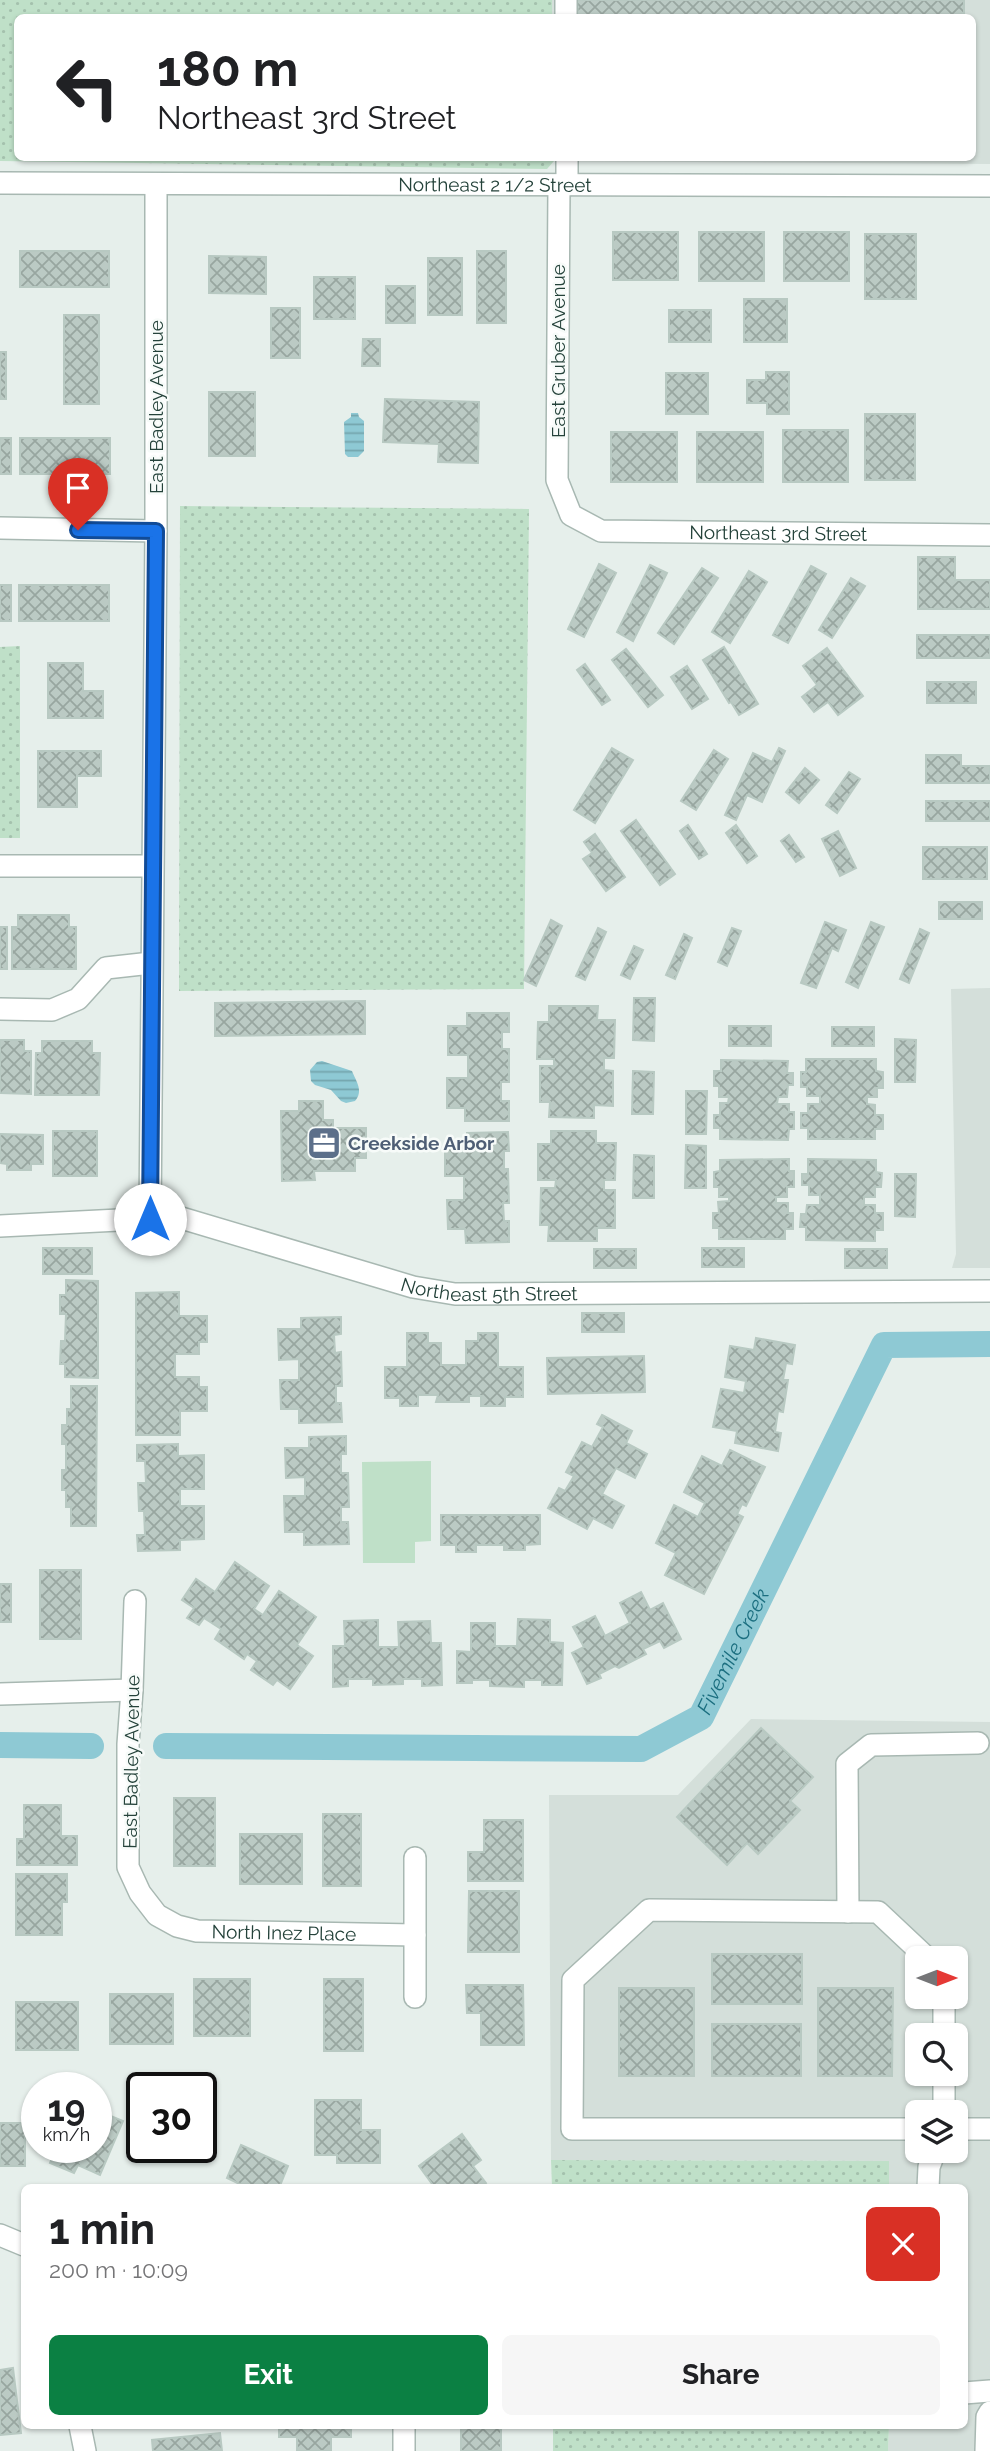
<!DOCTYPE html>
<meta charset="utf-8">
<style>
body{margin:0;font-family:Raleway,sans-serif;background:#f6f6f6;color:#202124;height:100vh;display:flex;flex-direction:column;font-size:26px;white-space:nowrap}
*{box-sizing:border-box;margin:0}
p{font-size:23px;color:#757577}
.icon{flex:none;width:38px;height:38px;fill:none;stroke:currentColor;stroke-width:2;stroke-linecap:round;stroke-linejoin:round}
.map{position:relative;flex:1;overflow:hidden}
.panel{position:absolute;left:21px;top:2184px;width:947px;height:245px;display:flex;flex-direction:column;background:#fff;border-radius:10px;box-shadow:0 2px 5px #0004}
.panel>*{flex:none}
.guide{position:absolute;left:14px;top:14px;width:962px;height:147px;border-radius:10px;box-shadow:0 2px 5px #0004;background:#fff;color:#202124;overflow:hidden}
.needle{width:46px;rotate:90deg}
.tools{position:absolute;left:905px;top:1946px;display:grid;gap:14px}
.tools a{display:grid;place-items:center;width:63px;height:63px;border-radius:10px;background:#fff;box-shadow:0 2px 5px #0004;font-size:35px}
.speed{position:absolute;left:21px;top:2072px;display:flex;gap:14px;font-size:35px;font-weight:700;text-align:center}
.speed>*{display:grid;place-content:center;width:91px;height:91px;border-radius:50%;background:#fff;box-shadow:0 2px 5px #0004;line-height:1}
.speed small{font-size:18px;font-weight:400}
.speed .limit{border:4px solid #111;border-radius:10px;background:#fff;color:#111}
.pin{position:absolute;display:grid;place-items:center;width:60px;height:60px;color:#fff;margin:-72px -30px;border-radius:50% 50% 50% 0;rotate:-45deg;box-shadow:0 0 7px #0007}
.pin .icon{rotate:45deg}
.me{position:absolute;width:77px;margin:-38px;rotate:0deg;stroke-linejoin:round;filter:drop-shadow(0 0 5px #0008)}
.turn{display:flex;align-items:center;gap:24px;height:147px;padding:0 28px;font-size:32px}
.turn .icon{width:91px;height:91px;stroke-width:2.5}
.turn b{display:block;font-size:49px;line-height:60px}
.round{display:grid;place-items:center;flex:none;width:74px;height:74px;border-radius:10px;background:#f6f6f6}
.headline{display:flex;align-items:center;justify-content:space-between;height:119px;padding:0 28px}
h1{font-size:42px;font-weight:700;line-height:52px}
.action{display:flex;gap:14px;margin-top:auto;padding:14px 28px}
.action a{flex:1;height:80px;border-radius:10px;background:#0b8043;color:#fff;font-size:28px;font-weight:700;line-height:80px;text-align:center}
.action a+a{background:#f6f6f6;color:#202124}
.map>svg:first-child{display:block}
.built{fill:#d4dfda;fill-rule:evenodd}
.grass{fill:url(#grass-dots)}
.pitch{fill:#bfe0c8}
.water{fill:url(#water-rules)}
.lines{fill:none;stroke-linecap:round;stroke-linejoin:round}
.canal{stroke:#8ec9d4;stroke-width:26}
.building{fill:url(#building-cross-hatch);stroke:#b8c9c2;stroke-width:2}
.minor-casing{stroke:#a8b8b2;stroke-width:24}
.minor{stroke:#fff;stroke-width:21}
.route-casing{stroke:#114b97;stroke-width:18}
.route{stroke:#1a73e8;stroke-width:12}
.labels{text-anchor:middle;stroke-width:5;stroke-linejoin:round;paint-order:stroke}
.street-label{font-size:19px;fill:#24423a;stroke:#f7fbf9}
.service-label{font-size:19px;font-weight:bold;fill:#4e5e75;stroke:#f7fbf9;text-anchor:start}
.water-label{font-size:21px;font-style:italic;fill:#1c6f80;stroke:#f7fbf9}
</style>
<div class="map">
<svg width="990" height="2451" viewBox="0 0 990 2451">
<defs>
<pattern id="grass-dots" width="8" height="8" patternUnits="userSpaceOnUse" patternTransform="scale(1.75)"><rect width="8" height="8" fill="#bfe0c8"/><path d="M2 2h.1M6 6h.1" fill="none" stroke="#a4c1ad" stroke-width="1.8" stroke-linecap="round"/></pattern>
<pattern id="water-rules" width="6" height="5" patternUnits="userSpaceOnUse" patternTransform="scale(1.75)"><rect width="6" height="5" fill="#8ec9d4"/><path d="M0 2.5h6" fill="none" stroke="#74a5ad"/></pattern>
<pattern id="building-cross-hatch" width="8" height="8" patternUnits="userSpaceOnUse" patternTransform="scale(1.75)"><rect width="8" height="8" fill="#bbcac4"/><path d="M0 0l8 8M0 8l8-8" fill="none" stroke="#98a6a0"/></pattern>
</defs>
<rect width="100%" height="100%" fill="#e6efeb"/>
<g class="built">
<polygon points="552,0 990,0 990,164 554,161 554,158 973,158 973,18 552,18"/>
<polygon points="990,988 990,1268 952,1268 956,1254 951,989"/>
<path d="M751,1719L990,1722V2451H888L889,2426H964V2188L889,2187V2161L551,2160L549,1795H678ZM917,1958H956V1997H917ZM917,2035H956V2074H917ZM917,2112H956V2151H917Z"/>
</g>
<g class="grass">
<polygon points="0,0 552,0 552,18 18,18 18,158 554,158 554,161 547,169 0,161"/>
<polygon points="180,506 529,509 524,989 179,991"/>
<polygon points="20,646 20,838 0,838 0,647"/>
<polygon points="551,2160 889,2161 889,2187 552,2187"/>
<polygon points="553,2426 889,2426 888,2451 553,2451"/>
</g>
<polygon class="pitch" points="431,1461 431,1541 415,1542 415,1563 363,1563 362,1462"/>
<g class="water">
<polygon points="351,413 358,413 359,417 364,421 364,451 358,457 348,457 345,454 344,422 351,417"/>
<path d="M322,1061L352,1071C356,1081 364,1091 355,1101L346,1103L341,1101L331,1090L315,1085L311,1081L310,1070L317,1062Z"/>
</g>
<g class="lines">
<g class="canal">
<polyline points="0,1745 91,1746"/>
<path id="s1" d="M166,1746L641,1749L701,1717L884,1345L990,1344"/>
</g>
</g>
<g class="building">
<polygon points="577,0 964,0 964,18 578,18"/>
<rect x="613" y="232" width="65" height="48"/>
<rect x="699" y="232" width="65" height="49"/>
<rect x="784" y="232" width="65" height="49"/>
<rect x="865" y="234" width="51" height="65"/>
<rect x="20" y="251" width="89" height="36"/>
<rect x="477" y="251" width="29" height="72"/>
<polygon points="209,256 266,257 266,294 209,293"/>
<rect x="428" y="258" width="34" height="57"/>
<rect x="314" y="277" width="41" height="42"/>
<rect x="386" y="286" width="29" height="37"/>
<rect x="744" y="299" width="43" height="43"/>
<rect x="271" y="308" width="29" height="50"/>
<rect x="669" y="310" width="42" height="32"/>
<rect x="64" y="315" width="35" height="89"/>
<polygon points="363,339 380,339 380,366 362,366"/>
<rect x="0" y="352" width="6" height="47"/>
<polygon points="766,372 789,372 789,414 767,414 767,403 747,403 747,380 766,380"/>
<rect x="666" y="373" width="42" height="41"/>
<rect x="209" y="392" width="46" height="64"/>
<polygon points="385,399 479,402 478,463 438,462 439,444 383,442"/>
<rect x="865" y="414" width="50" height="66"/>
<rect x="783" y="430" width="65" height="52"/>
<rect x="611" y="432" width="66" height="50"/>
<rect x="697" y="432" width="66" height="50"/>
<rect x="0" y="438" width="11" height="36"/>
<rect x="20" y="438" width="90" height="36"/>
<polygon points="918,557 955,557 955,580 990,580 990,609 918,609"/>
<polygon points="599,564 616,573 584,637 568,629"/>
<polygon points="650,565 667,573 633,641 617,632"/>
<polygon points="811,566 826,574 788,643 773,635"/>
<polygon points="702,568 718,578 674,644 658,633"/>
<polygon points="749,571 767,582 730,643 712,632"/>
<polygon points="851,578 865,586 832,638 819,630"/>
<rect x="0" y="585" width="11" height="36"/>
<rect x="19" y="585" width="90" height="36"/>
<rect x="917" y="635" width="73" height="23"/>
<polygon points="724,647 758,704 739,715 731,702 729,703 703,660"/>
<polygon points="827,648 863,696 838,715 828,702 814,712 802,697 817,685 803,666"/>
<polygon points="626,649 663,695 648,707 612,660"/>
<polygon points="48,663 83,663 83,691 103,691 103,718 48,718"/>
<polygon points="585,664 610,700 602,705 577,670"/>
<polygon points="687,666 708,699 692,709 671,677"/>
<rect x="927" y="682" width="49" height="21"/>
<polygon points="612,748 633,760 595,823 574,810"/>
<polygon points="779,748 785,751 762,802 747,795 736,820 725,815 753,753 772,762"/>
<polygon points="714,750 728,759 696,810 681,801"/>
<polygon points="38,751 101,751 101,776 77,776 77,807 38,807"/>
<polygon points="926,755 961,755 961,766 990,766 990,783 926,783"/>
<polygon points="805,768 819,780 799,803 786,792"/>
<polygon points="849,772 860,779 837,813 826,805"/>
<rect x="926" y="801" width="64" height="20"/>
<polygon points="636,820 675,874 660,885 621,831"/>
<polygon points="688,825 707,854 699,859 680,831"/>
<polygon points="736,825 757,856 747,863 726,833"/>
<polygon points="838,831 856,868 840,876 822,839"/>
<polygon points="595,834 625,877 606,891 583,859 592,853 584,842"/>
<polygon points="789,835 804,857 796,862 781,841"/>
<rect x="923" y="847" width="64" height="32"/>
<rect x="939" y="902" width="43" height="17"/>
<polygon points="18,915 69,915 69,927 76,927 76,969 12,969 12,927 18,927"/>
<polygon points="551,920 562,926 536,986 524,980"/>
<polygon points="825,922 846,930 838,951 832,948 816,988 801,983"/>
<polygon points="871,922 884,927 858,988 846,982"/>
<rect x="0" y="927" width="7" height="42"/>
<polygon points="598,928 606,932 585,980 576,976"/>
<polygon points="732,928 741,931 727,966 718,962"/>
<polygon points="920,929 929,933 909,983 900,979"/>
<polygon points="684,934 692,938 675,979 666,975"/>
<polygon points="634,946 643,950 630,979 621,975"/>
<polygon points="634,998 655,998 654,1041 633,1040"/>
<polygon points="365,1001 365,1034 215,1036 215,1003"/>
<polygon points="549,1006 598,1006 597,1020 615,1020 614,1058 604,1058 604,1070 613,1071 613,1106 594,1105 594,1118 549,1117 550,1102 540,1102 540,1066 554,1066 554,1059 537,1059 538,1022 549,1022"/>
<polygon points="467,1013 509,1013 509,1032 502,1032 502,1049 509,1049 509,1082 501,1082 501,1101 509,1101 509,1121 465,1121 465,1108 447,1108 447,1078 468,1078 468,1055 448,1055 448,1026 467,1026"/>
<rect x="729" y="1026" width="42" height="20"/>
<rect x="832" y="1027" width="42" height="19"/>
<polygon points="895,1039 916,1040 915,1082 895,1082"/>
<polygon points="0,1040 24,1040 24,1051 31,1051 31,1094 0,1093"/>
<polygon points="42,1041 92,1041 92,1053 100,1053 99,1095 35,1095 36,1053 42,1053"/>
<polygon points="806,1059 876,1059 876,1071 883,1072 883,1088 877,1088 877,1097 867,1097 867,1104 875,1105 875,1115 883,1115 883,1129 875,1129 875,1139 808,1139 808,1128 801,1128 801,1113 808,1113 808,1104 820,1104 820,1096 807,1096 807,1087 801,1087 801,1072 806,1072"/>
<polygon points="721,1060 788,1061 787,1073 793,1073 793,1085 788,1085 787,1097 778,1097 777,1104 789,1104 789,1112 794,1112 794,1129 789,1129 788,1140 720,1139 720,1128 714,1128 714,1115 720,1115 720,1103 728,1103 729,1097 719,1097 719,1086 714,1086 714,1071 721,1071"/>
<polygon points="633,1071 654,1072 653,1114 632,1114"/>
<polygon points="686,1091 707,1091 706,1134 686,1134"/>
<polygon points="299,1101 323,1101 323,1120 333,1120 333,1128 366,1128 366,1158 355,1158 355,1171 314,1171 315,1180 282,1181 281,1111 299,1111"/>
<rect x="53" y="1131" width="44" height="45"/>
<polygon points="551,1131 596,1131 596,1143 616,1143 615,1180 604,1180 604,1190 615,1190 615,1228 597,1228 597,1241 548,1241 549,1225 540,1225 541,1188 555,1188 556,1180 538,1180 538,1144 551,1144"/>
<polygon points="508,1132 509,1151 504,1151 504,1169 508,1169 509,1203 503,1203 504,1221 509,1221 509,1242 466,1243 465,1229 448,1229 447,1200 464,1200 464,1176 445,1176 445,1144 467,1144 467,1133"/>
<polygon points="0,1134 43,1135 43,1164 31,1164 31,1170 7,1170 7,1164 0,1163"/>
<polygon points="686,1145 706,1146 706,1188 685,1188"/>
<polygon points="634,1155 654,1156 654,1198 633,1198"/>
<polygon points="789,1159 789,1171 794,1171 794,1187 787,1187 787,1197 776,1197 776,1203 788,1203 788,1213 793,1213 793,1229 785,1229 785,1239 719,1239 719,1228 713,1228 713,1213 719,1213 718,1202 729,1201 729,1197 719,1197 719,1187 714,1187 714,1172 720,1171 720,1160"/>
<polygon points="808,1159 876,1160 876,1172 882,1173 881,1187 875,1187 875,1197 864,1197 864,1205 875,1205 875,1213 883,1213 883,1230 875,1230 875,1241 806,1240 806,1227 800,1227 801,1214 806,1214 807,1205 820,1205 820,1195 809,1195 809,1185 802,1185 802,1174 808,1174"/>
<polygon points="895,1174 916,1174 915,1217 895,1216"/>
<rect x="43" y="1248" width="49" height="26"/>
<rect x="702" y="1248" width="42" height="19"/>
<rect x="594" y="1249" width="42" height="19"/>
<rect x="845" y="1249" width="42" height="19"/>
<polygon points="66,1280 98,1281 98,1378 65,1377 65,1364 60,1364 61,1341 65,1341 66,1314 60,1314 60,1295 66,1295"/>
<polygon points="179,1292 179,1316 207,1316 207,1342 199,1342 199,1354 175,1354 175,1377 199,1377 199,1387 207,1387 207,1411 180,1411 180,1435 136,1435 136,1293"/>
<rect x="582" y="1313" width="42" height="19"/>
<polygon points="341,1317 341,1334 334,1335 335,1353 341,1352 342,1386 336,1386 336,1403 341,1403 342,1422 299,1423 299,1409 281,1409 280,1380 299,1380 299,1359 279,1360 278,1329 301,1329 301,1318"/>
<polygon points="407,1333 428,1333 428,1343 441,1343 441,1365 466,1365 466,1341 478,1341 478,1333 498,1333 498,1367 523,1367 523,1397 505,1397 505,1406 481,1406 481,1396 469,1396 469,1402 436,1402 438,1395 418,1395 418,1406 400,1406 400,1398 385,1398 385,1367 407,1367"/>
<polygon points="756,1338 795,1345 792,1364 786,1363 783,1380 788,1380 783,1412 778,1411 775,1432 781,1433 778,1451 735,1443 737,1431 713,1427 721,1389 744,1393 746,1381 725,1377 730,1346 754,1350"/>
<polygon points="644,1356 645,1392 548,1394 547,1358"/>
<polygon points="71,1386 97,1386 96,1526 71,1526 71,1507 66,1507 66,1490 62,1490 62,1470 66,1470 66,1444 62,1444 62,1425 67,1425 67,1409 71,1409"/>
<polygon points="602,1415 632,1431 626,1443 647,1454 635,1478 616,1468 602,1494 624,1506 612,1528 593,1518 587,1529 548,1508 559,1488 565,1491 574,1476 566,1472 582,1442 592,1447 603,1427 597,1424"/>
<polygon points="346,1436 346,1454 341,1454 341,1473 348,1473 349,1507 341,1507 341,1522 348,1522 349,1544 304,1545 304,1532 285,1532 284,1496 305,1496 305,1477 286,1478 285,1448 309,1448 309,1437"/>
<polygon points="178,1444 178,1456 204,1455 204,1489 180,1489 180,1506 204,1506 204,1539 180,1540 180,1550 138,1551 137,1535 145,1535 144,1511 139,1511 138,1483 146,1483 145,1461 137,1461 137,1445"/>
<polygon points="730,1450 765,1467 746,1506 742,1504 737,1514 743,1517 704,1594 665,1575 676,1553 656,1543 674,1505 698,1517 705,1503 684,1492 702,1456 722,1466"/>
<polygon points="441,1515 540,1515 540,1544 525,1545 525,1550 504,1550 504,1545 476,1545 476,1552 456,1552 456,1545 441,1545"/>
<polygon points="235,1562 269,1586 254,1609 263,1615 279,1591 316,1617 297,1645 313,1656 290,1689 277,1680 273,1685 251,1670 257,1661 247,1654 244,1659 215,1639 221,1629 204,1618 199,1625 187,1618 194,1608 182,1600 196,1579 215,1592"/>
<rect x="40" y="1570" width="41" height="69"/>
<rect x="0" y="1584" width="11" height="38"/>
<polygon points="641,1592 650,1610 663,1603 681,1639 664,1648 660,1641 643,1649 646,1654 619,1668 615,1666 599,1674 601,1678 587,1684 572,1653 584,1647 573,1627 595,1616 605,1636 630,1623 620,1603"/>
<polygon points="518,1619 550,1620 550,1642 563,1643 562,1685 542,1685 542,1680 524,1680 524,1687 490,1686 490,1680 472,1680 472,1683 457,1683 457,1651 471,1652 471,1623 495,1623 495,1646 517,1646"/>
<polygon points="378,1620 378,1647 399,1647 398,1622 430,1621 431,1643 441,1643 442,1685 422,1686 422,1679 403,1679 403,1684 373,1685 373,1679 348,1679 348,1686 333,1687 333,1646 345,1646 344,1621"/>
<polygon points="761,1728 813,1777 790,1801 800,1810 758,1854 747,1843 727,1865 677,1817"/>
<rect x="174" y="1798" width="41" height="68"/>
<polygon points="24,1805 61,1805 61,1836 77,1836 77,1865 17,1865 17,1839 24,1839"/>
<rect x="323" y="1814" width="38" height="72"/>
<polygon points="484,1820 523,1820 523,1881 468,1881 468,1852 484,1852"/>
<rect x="240" y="1834" width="62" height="50"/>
<polygon points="16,1874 67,1874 67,1902 62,1902 62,1935 16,1935"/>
<polygon points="469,1891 519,1891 519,1952 468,1952"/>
<rect x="712" y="1954" width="90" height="50"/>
<rect x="194" y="1979" width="56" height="57"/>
<rect x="324" y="1979" width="39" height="72"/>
<polygon points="466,1985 523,1985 524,2045 481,2045 481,2013 467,2013"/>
<rect x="619" y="1988" width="75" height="88"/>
<polygon points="818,1988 893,1988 892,2076 818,2076"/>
<rect x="110" y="1994" width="63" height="50"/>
<rect x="16" y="2002" width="62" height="48"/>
<rect x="712" y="2024" width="89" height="52"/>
<polygon points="315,2100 361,2100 361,2130 380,2130 380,2163 337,2163 337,2155 315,2155"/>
<polygon points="96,2110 123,2121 100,2175 78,2165 74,2173 50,2163 57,2147 96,2147"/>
<rect x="0" y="2123" width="25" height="43"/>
<polygon points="462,2134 481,2160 473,2166 486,2183 480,2188 435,2188 419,2166"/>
<polygon points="241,2145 288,2166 279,2188 248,2188 227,2178"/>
<polygon points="13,2368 21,2433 0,2435 0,2370"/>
<polygon points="279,2426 351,2426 351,2437 331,2437 331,2451 297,2451 297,2437 279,2437"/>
<rect x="461" y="2426" width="40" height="25"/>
<polygon points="220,2433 222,2451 153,2451 152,2440"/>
</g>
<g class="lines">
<g class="minor-casing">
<g id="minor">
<polyline points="566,18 566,0"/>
<polyline points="567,158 567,185"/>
<path id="s2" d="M0,183L990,186"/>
<path id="s3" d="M559,185L557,480L571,515L601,531L990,535"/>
<polyline points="0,528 156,531"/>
<polyline points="0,866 152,866"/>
<polyline points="0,1009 52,1010 78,999 106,968 151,963"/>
<polyline points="150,1219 156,531 156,184"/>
<path id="s4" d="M0,1226L178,1217L413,1287L455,1294L990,1291"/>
<path id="s5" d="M135,1601L132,1690L128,1744V1867L140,1893L157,1915L177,1926L197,1931L415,1935"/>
<polyline points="0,1694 132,1690"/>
<polyline points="415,1858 415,1997"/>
<polyline points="848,1912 847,1764 871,1745 978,1743"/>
<polyline points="944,1997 944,2035"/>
<polyline points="944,2074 944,2112"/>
<polyline points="917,2129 572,2129 573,1980 649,1910 878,1912 927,1958"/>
<polyline points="956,2129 990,2129"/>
<polyline points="928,2188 929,2167 935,2151"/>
<polyline points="0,2235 24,2245"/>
<polyline points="964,2393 990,2391"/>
<polyline points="80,2426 85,2451"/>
<polyline points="404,2426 404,2451"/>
<polyline points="986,2451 987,2417 990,2412"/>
</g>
</g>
<use href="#minor" class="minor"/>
</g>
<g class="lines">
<g class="route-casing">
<polyline id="route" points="78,530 156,531 150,1219"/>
</g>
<use href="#route" class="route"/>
</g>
<defs>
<g id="office-square" transform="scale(1.75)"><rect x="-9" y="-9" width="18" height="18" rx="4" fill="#5c6f8a" stroke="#f7fbf9"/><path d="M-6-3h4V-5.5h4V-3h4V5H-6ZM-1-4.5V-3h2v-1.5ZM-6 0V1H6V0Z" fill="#fff"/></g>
</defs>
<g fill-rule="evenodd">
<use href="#office-square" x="324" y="1143"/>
</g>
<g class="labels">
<g class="street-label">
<text dy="7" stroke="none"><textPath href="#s2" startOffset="495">Northeast 2 1/2 Street</textPath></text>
<text transform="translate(558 351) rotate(-90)" y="7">East Gruber Avenue</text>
<text transform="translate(156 407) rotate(-90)" y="7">East Badley Avenue</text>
<text dy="7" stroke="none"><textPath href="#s3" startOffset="544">Northeast 3rd Street</textPath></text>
<text dy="7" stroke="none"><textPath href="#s4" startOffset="500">Northeast 5th Street</textPath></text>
<text transform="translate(131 1762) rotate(-89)" y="7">East Badley Avenue</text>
<text dy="7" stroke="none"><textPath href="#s5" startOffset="453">North Inez Place</textPath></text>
</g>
<g class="service-label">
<text x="348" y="1150">Creekside Arbor</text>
</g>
<g class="water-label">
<text dy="7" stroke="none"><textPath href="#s1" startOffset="616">Fivemile Creek</textPath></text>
</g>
</g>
</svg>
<div class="tools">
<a><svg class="needle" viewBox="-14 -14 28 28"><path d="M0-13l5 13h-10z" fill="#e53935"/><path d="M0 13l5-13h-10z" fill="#757577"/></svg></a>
<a><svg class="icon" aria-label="search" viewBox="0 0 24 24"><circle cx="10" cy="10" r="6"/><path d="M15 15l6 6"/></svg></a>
<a><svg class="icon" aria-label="layers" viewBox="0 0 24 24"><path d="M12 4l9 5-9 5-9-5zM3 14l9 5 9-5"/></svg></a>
</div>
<div class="speed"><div>19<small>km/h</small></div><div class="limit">30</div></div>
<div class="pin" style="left:78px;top:530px;background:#d93025"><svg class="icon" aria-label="arrive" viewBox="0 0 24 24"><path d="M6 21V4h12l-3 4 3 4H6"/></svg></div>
<svg class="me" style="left:150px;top:1219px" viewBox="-20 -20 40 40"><circle r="19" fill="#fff"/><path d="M0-13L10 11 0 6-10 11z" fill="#1a73e8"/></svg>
<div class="guide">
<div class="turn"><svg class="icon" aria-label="left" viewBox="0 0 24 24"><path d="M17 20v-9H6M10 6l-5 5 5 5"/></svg><div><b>180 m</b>Northeast 3rd Street</div></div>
</div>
<section class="panel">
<div class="headline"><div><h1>1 min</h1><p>200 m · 10:09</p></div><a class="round" style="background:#d93025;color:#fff"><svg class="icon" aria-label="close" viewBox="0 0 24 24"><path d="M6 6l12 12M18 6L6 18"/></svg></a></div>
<div class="action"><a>Exit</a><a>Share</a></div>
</section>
</div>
